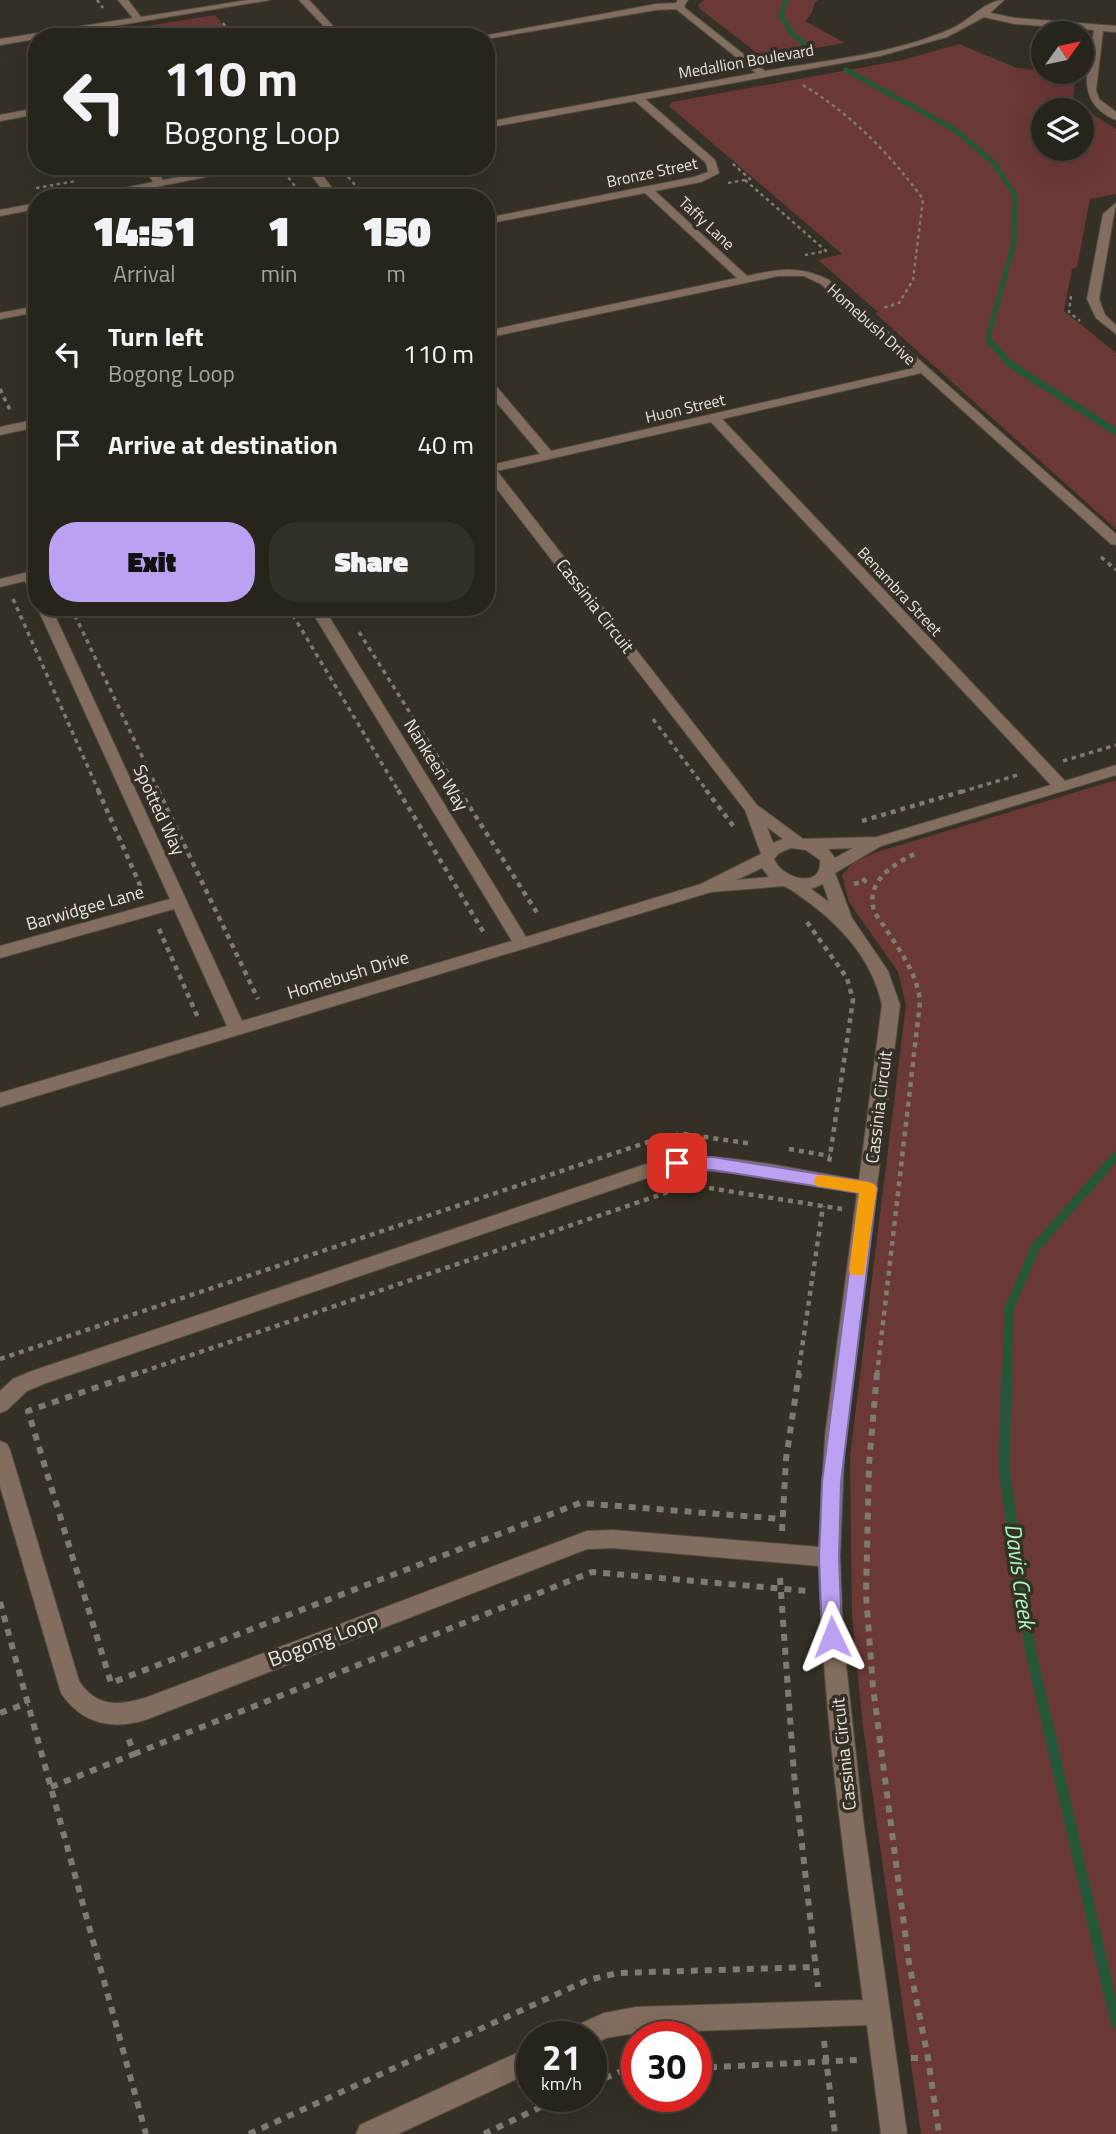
<!DOCTYPE html>
<style>
body{margin:0;font-family:"Titillium Web",sans-serif;background:#333029;color:#f1f3f6;height:100vh;display:flex;flex-direction:column;font-size:26px;white-space:nowrap}
*{box-sizing:border-box;margin:0}
p{font-size:23px;color:#a4a4a3}
.icon{flex:none;width:38px;height:38px;fill:none;stroke:currentColor;stroke-width:2;stroke-linecap:round;stroke-linejoin:round}
.map{position:relative;flex:1;overflow:hidden}
.drawer{position:absolute;left:28px;top:189px;width:467px;height:427px;display:flex;flex-direction:column;background:#27241c;border-radius:28px;box-shadow:0 7px 28px #0002,0 0 0 2px #43413b}
.drawer>*{flex:none}
.banner{position:absolute;left:28px;top:28px;width:467px;height:147px;border-radius:28px;box-shadow:0 7px 28px #0002,0 0 0 2px #43413b;background:#27241c;color:#f1f3f6;overflow:hidden}
.needle{width:46px;rotate:57deg}
.tools{position:absolute;left:1031px;top:21px;display:grid;gap:14px}
.tools a{display:grid;place-items:center;width:63px;height:63px;border-radius:50%;background:#27241c;box-shadow:0 7px 28px #0002,0 0 0 2px #43413b;font-size:35px}
.speed{position:absolute;left:516px;top:2021px;display:flex;gap:14px;font-size:35px;font-weight:700;text-align:center}
.speed>*{display:grid;place-content:center;width:91px;height:91px;border-radius:50%;background:#27241c;box-shadow:0 7px 28px #0002,0 0 0 2px #43413b;line-height:1}
.speed small{font-size:18px;font-weight:400}
.speed .limit{border:10px solid #d22;background:#fff;color:#111}
.pin{position:absolute;display:grid;place-items:center;width:60px;height:60px;color:#fff;margin:-30px;border-radius:14px;box-shadow:0 4px 10px #0006}
.me{position:absolute;width:77px;margin:-38px;rotate:358deg;stroke-linejoin:round;filter:drop-shadow(0 0 5px #0008)}
.turn{display:flex;align-items:center;gap:24px;height:147px;padding:0 21px;font-size:32px}
.turn .icon{width:91px;height:91px;stroke-width:2.5}
.turn b{display:block;font-size:49px;line-height:60px}
.eta{display:flex;justify-content:space-evenly;align-items:center;height:119px;text-align:center}
.eta b{font-size:42px;font-weight:800;line-height:49px}
.button{display:flex;gap:14px;margin-top:auto;padding:14px 21px}
.button a{flex:1;height:80px;border-radius:28px;background:#bca0f2;color:#111;font-size:28px;font-weight:800;line-height:80px;text-align:center}
.button a+a{background:#333029;color:#f1f3f6}
ul{padding:0;list-style:none}
li{display:flex;align-items:center;gap:21px;height:91px;padding:0 21px}
li div{flex:1}
li b{display:block;font-size:26px}
li em{font-style:normal}
.map>svg:first-child{display:block}
.green{fill:#6a3835;fill-rule:evenodd}
.lines{fill:none;stroke-linecap:round;stroke-linejoin:round}
.stream-far3{stroke:#245737;stroke-width:5}
.stream-far2{stroke:#245737;stroke-width:7}
.stream-far1{stroke:#245737;stroke-width:9}
.stream{stroke:#245737;stroke-width:11}
.minor-casing{stroke:#514d42;stroke-width:2}
.path-far3{stroke:#7f7b72;stroke-width:2.5;stroke-dasharray:3.5 3.5;stroke-linecap:butt}
.path-far2{stroke:#7f7b72;stroke-width:3.5;stroke-dasharray:4.5 4.5;stroke-linecap:butt}
.path-far1{stroke:#7f7b72;stroke-width:4.5;stroke-dasharray:5 5;stroke-linecap:butt}
.path{stroke:#7f7b72;stroke-width:6;stroke-dasharray:7 7;stroke-linecap:butt}
.minor{fill:#826d5e;fill-rule:evenodd}
.route{fill:#bca0f2;stroke:#7a689d;stroke-width:2}
.slow{fill:#f59e0b}
.labels{text-anchor:middle;stroke-width:7;stroke-linejoin:round;paint-order:stroke}
.far-street-label{font-size:16px;fill:#e7e4dd;stroke:#343025}
.street-label{font-size:18px;fill:#e7e4dd;stroke:#343025}
.near-street-label{font-size:21px;fill:#e7e4dd;stroke:#343025}
.near-water-label{font-size:23px;font-style:italic;fill:#a8f7c1;stroke:#343025}
</style>
<div class="map">
<svg width="1116" height="2134" viewBox="0 0 1116 2134">
<rect width="100%" height="100%" fill="#343025"/>
<g class="green">
<polygon points="704,0 818,0 814,4 812,13 805,21 845,43 762,57 700,9 698,5"/>
<polygon points="215,15 233,37 84,37 85,36"/>
<path d="M959,44L1017,68L1076,73L1073,98L1077,104L1116,129V194L1090,199L1077,267L1072,269L1064,311L1116,353V529L875,313L878,312L818,260L842,254L669,106L672,102L903,60ZM1043,110H1082V149H1043Z"/>
<polygon points="1116,780 1116,2134 921,2134 863,1727 852,1617 851,1542 850,1456 906,1005 898,972 849,902 842,875 854,862 877,852"/>
</g>
<g class="lines">
<g class="stream-far3">
<polyline points="786,0 781,16 792,34 811,49"/>
<polyline points="846,70 954,129 993,162 1015,195 1014,243 988,338 992,344"/>
</g>
<polyline class="stream-far2" points="991,343 1010,364 1116,432"/>
<polyline class="stream-far1" points="1007,1375 1009,1309 1035,1248 1116,1156"/>
<polyline class="stream" points="1007,1373 1004,1470 1031,1653 1116,2023"/>
<g class="minor-casing">
<g id="minor">
<polygon points="118,0 128,0 141,17 248,0 270,0 0,45 0,39 133,18"/>
<polygon points="299,0 309,0 343,37 334,37"/>
<path d="M678,0H688L684,6L685,8L765,71C828,60 895,54 953,28C970,20 986,0 1004,0L990,13L1015,18L1116,26V32L1103,31L1096,90L1099,99L1116,112V120C1073,102 1089,67 1094,30L1015,24L984,17L947,37L880,56L645,99L715,160L719,173L701,182L655,191L747,276C779,269 799,265 829,280L1116,534V545L1111,544L921,373L722,419L1065,781L1116,765V775L881,846L835,873L852,918L888,971L900,1005L845,1436L840,1557L843,1637L863,1819L907,2134H881L867,2025L636,2033L606,2038L592,2045V2037H567L571,2028L604,2013L636,2007L863,2000C844,1856 823,1711 819,1566L613,1548L587,1549L145,1720C111,1730 82,1724 61,1693L0,1486V1441L7,1444L10,1450L79,1681C96,1707 117,1706 145,1698L587,1531L613,1530L819,1547L825,1436L857,1193C801,1185 713,1162 659,1174L46,1383L27,1391L7,1410L0,1413V1391L13,1379L32,1371L658,1160C714,1148 801,1171 859,1180L882,1005C873,962 845,930 811,904C802,898 793,890 784,886L711,892L0,1107V1093L227,1026L174,909L0,958V946L170,899L37,607H51L242,1021L512,941L309,607H323L526,937L701,884L761,854L745,810L486,475V466L540,454L486,390V379H490L551,451L914,368L821,284L804,276H778L486,338V331L737,278L645,193L486,224V218L694,177L708,172L706,163L635,101L486,128V122L756,73L676,9L656,10L486,39V37H478L656,4L676,3ZM711,422L1051,785L877,837L803,839L757,805L497,471ZM767,827L783,839L773,843ZM791,848L806,850L820,860C823,890 782,879 774,859L779,853ZM853,848L835,858L828,849ZM762,868L769,877L736,880ZM823,884L829,902L811,889Z"/>
<polygon points="37,108 37,114 0,121 0,115"/>
<polygon points="143,166 153,166 163,180 238,166 261,166 101,198 78,198 153,182"/>
<polygon points="304,166 315,166 340,198 329,198"/>
<polygon points="37,203 37,209 0,216 0,210"/>
<polygon points="1116,203 1099,299 1105,315 1116,325 1116,334 1096,318 1087,299 1103,214"/>
<polygon points="37,306 37,312 0,319 0,313"/>
<polygon points="37,419 37,427 0,435 0,427"/>
<polygon points="37,570 37,596 32,595 25,581 0,587 0,579"/>
<polygon points="532,2046 532,2072 398,2134 356,2134 360,2125"/>
</g>
</g>
<g class="path-far3">
<polyline points="97,0 103,8"/>
<polyline points="223,23 234,37"/>
<polyline points="439,37 465,32"/>
<path d="M803,85C852,115 889,153 923,199L913,280L899,303L883,308"/>
<polyline points="339,166 366,198"/>
<polyline points="284,172 304,198"/>
<polyline points="270,175 293,171"/>
<polyline points="745,180 826,251 805,255"/>
<polyline points="728,183 750,179 732,163"/>
<polyline points="36,188 76,181"/>
<polyline points="45,193 67,189"/>
<polyline points="1071,296 1069,312 1080,321"/>
</g>
<g class="path-far2">
<polyline points="486,353 497,366"/>
<polyline points="0,389 10,410"/>
<polyline points="1101,557 1116,570"/>
<polyline points="13,599 99,792"/>
<polyline points="71,607 159,792"/>
<polyline points="288,607 399,792"/>
<polyline points="359,632 460,792"/>
<polyline points="653,719 708,792"/>
<polyline points="1063,761 1116,745"/>
<polyline points="961,792 1021,774"/>
</g>
<g class="path-far1">
<polyline points="98,790 143,892"/>
<polyline points="158,790 258,999"/>
<polyline points="398,790 484,933"/>
<polyline points="459,790 539,916"/>
<polyline points="706,790 734,827"/>
<polyline points="862,821 967,790"/>
<polyline points="854,884 865,881 860,875"/>
<polyline points="807,922 847,978 853,1000 829,1163"/>
<polyline points="159,929 199,1020"/>
<polyline points="789,1149 830,1156"/>
<polyline points="709,1188 842,1209"/>
<polyline points="0,1359 663,1137 684,1134 753,1144"/>
<polyline points="133,1375 680,1188"/>
<polyline points="798,1375 823,1206"/>
<path d="M877,1375L920,1002C918,975 900,951 886,929C882,923 876,916 874,910C865,882 894,863 915,854"/>
</g>
<g class="path">
<polyline points="138,1373 28,1411 111,1683 580,1503 782,1519"/>
<polyline points="877,1373 869,1464 866,1595 873,1687 909,1963 928,2058 939,2134"/>
<polyline points="782,1531 786,1459 799,1373"/>
<polyline points="780,1578 794,1774 818,1987"/>
<polyline points="0,1602 146,2134"/>
<polyline points="0,1713 28,1703"/>
<polyline points="134,1754 592,1572 808,1591"/>
<polyline points="51,1787 134,1754 128,1737"/>
<polyline points="824,2041 835,2134"/>
<polyline points="911,2058 928,2058"/>
<polyline points="696,2068 857,2060"/>
<polyline points="592,2084 619,2072 637,2071"/>
<polyline points="249,2134 588,1980 618,1973 815,1967"/>
<polyline points="484,2134 564,2096"/>
</g>
<use href="#minor" class="minor"/>
</g>
<polygon class="route" points="677,1156 713,1157 869,1182 874,1184 877,1188 841,1482 839,1557 842,1637 839,1643 832,1646 825,1643 822,1637 819,1557 822,1482 859,1193 713,1170 677,1169 668,1163"/>
<polygon class="slow" points="822,1175 869,1182 874,1184 877,1188 864,1275 851,1275 849,1270 859,1193 816,1186 814,1181 816,1176"/>
<g class="labels">
<g class="far-street-label">
<text transform="translate(746 61) rotate(-10)" y="6">Medallion Boulevard</text>
<text transform="translate(652 172) rotate(-12)" y="6">Bronze Street</text>
<text transform="translate(707 223) rotate(43)" y="6">Taffy Lane</text>
<text transform="translate(872 324) rotate(42)" y="6">Homebush Drive</text>
<text transform="translate(685 408) rotate(-13)" y="6">Huon Street</text>
<text transform="translate(900 591) rotate(47)" y="6">Benambra Street</text>
</g>
<g class="street-label">
<text transform="translate(595 606) rotate(52)" y="6">Cassinia Circuit</text>
<text transform="translate(436 765) rotate(58)" y="6">Nankeen Way</text>
<text transform="translate(159 810) rotate(65)" y="6">Spotted Way</text>
<text transform="translate(85 908) rotate(-16)" y="6">Barwidgee Lane</text>
<text transform="translate(348 975) rotate(-17)" y="6">Homebush Drive</text>
<text transform="translate(879 1107) rotate(-83)" y="6">Cassinia Circuit</text>
<text transform="translate(844 1754) rotate(-96)" y="6">Cassinia Circuit</text>
</g>
<g class="near-street-label">
<text transform="translate(323 1640) rotate(-21)" y="7">Bogong Loop</text>
</g>
<g class="near-water-label">
<text transform="translate(1020 1576) rotate(82)" y="8">Davis Creek</text>
</g>
</g>
</svg>
<div class="tools">
<a><svg class="needle" viewBox="-14 -14 28 28"><path d="M0-13l5 13h-10z" fill="#e53935"/><path d="M0 13l5-13h-10z" fill="#a4a4a3"/></svg></a>
<a><svg class="icon" aria-label="layers" viewBox="0 0 24 24"><path d="M12 4l9 5-9 5-9-5zM3 14l9 5 9-5"/></svg></a>
</div>
<div class="speed"><div>21<small>km/h</small></div><div class="limit">30</div></div>
<div class="pin" style="left:677px;top:1163px;background:#d93025"><svg class="icon" aria-label="arrive" viewBox="0 0 24 24"><path d="M6 21V4h12l-3 4 3 4H6"/></svg></div>
<svg class="me" style="left:832px;top:1637px" viewBox="-20 -20 40 40"><path d="M0-17L14 15 0 8-14 15z" fill="#bca0f2" stroke="#fff" stroke-width="4"/></svg>
<div class="banner">
<div class="turn"><svg class="icon" aria-label="left" viewBox="0 0 24 24"><path d="M17 20v-9H6M10 6l-5 5 5 5"/></svg><div><b>110 m</b>Bogong Loop</div></div>
</div>
<section class="drawer">
<div class="eta">
<div><b>14:51</b><p>Arrival</p></div>
<div><b>1</b><p>min</p></div>
<div><b>150</b><p>m</p></div>
</div>
<ul>
<li><svg class="icon" aria-label="left" viewBox="0 0 24 24"><path d="M17 20v-9H6M10 6l-5 5 5 5"/></svg><div><b>Turn left</b><p>Bogong Loop</p></div><em>110 m</em></li>
<li><svg class="icon" aria-label="arrive" viewBox="0 0 24 24"><path d="M6 21V4h12l-3 4 3 4H6"/></svg><div><b>Arrive at destination</b></div><em>40 m</em></li>
</ul>
<div class="button"><a>Exit</a><a>Share</a></div>
</section>
</div>
